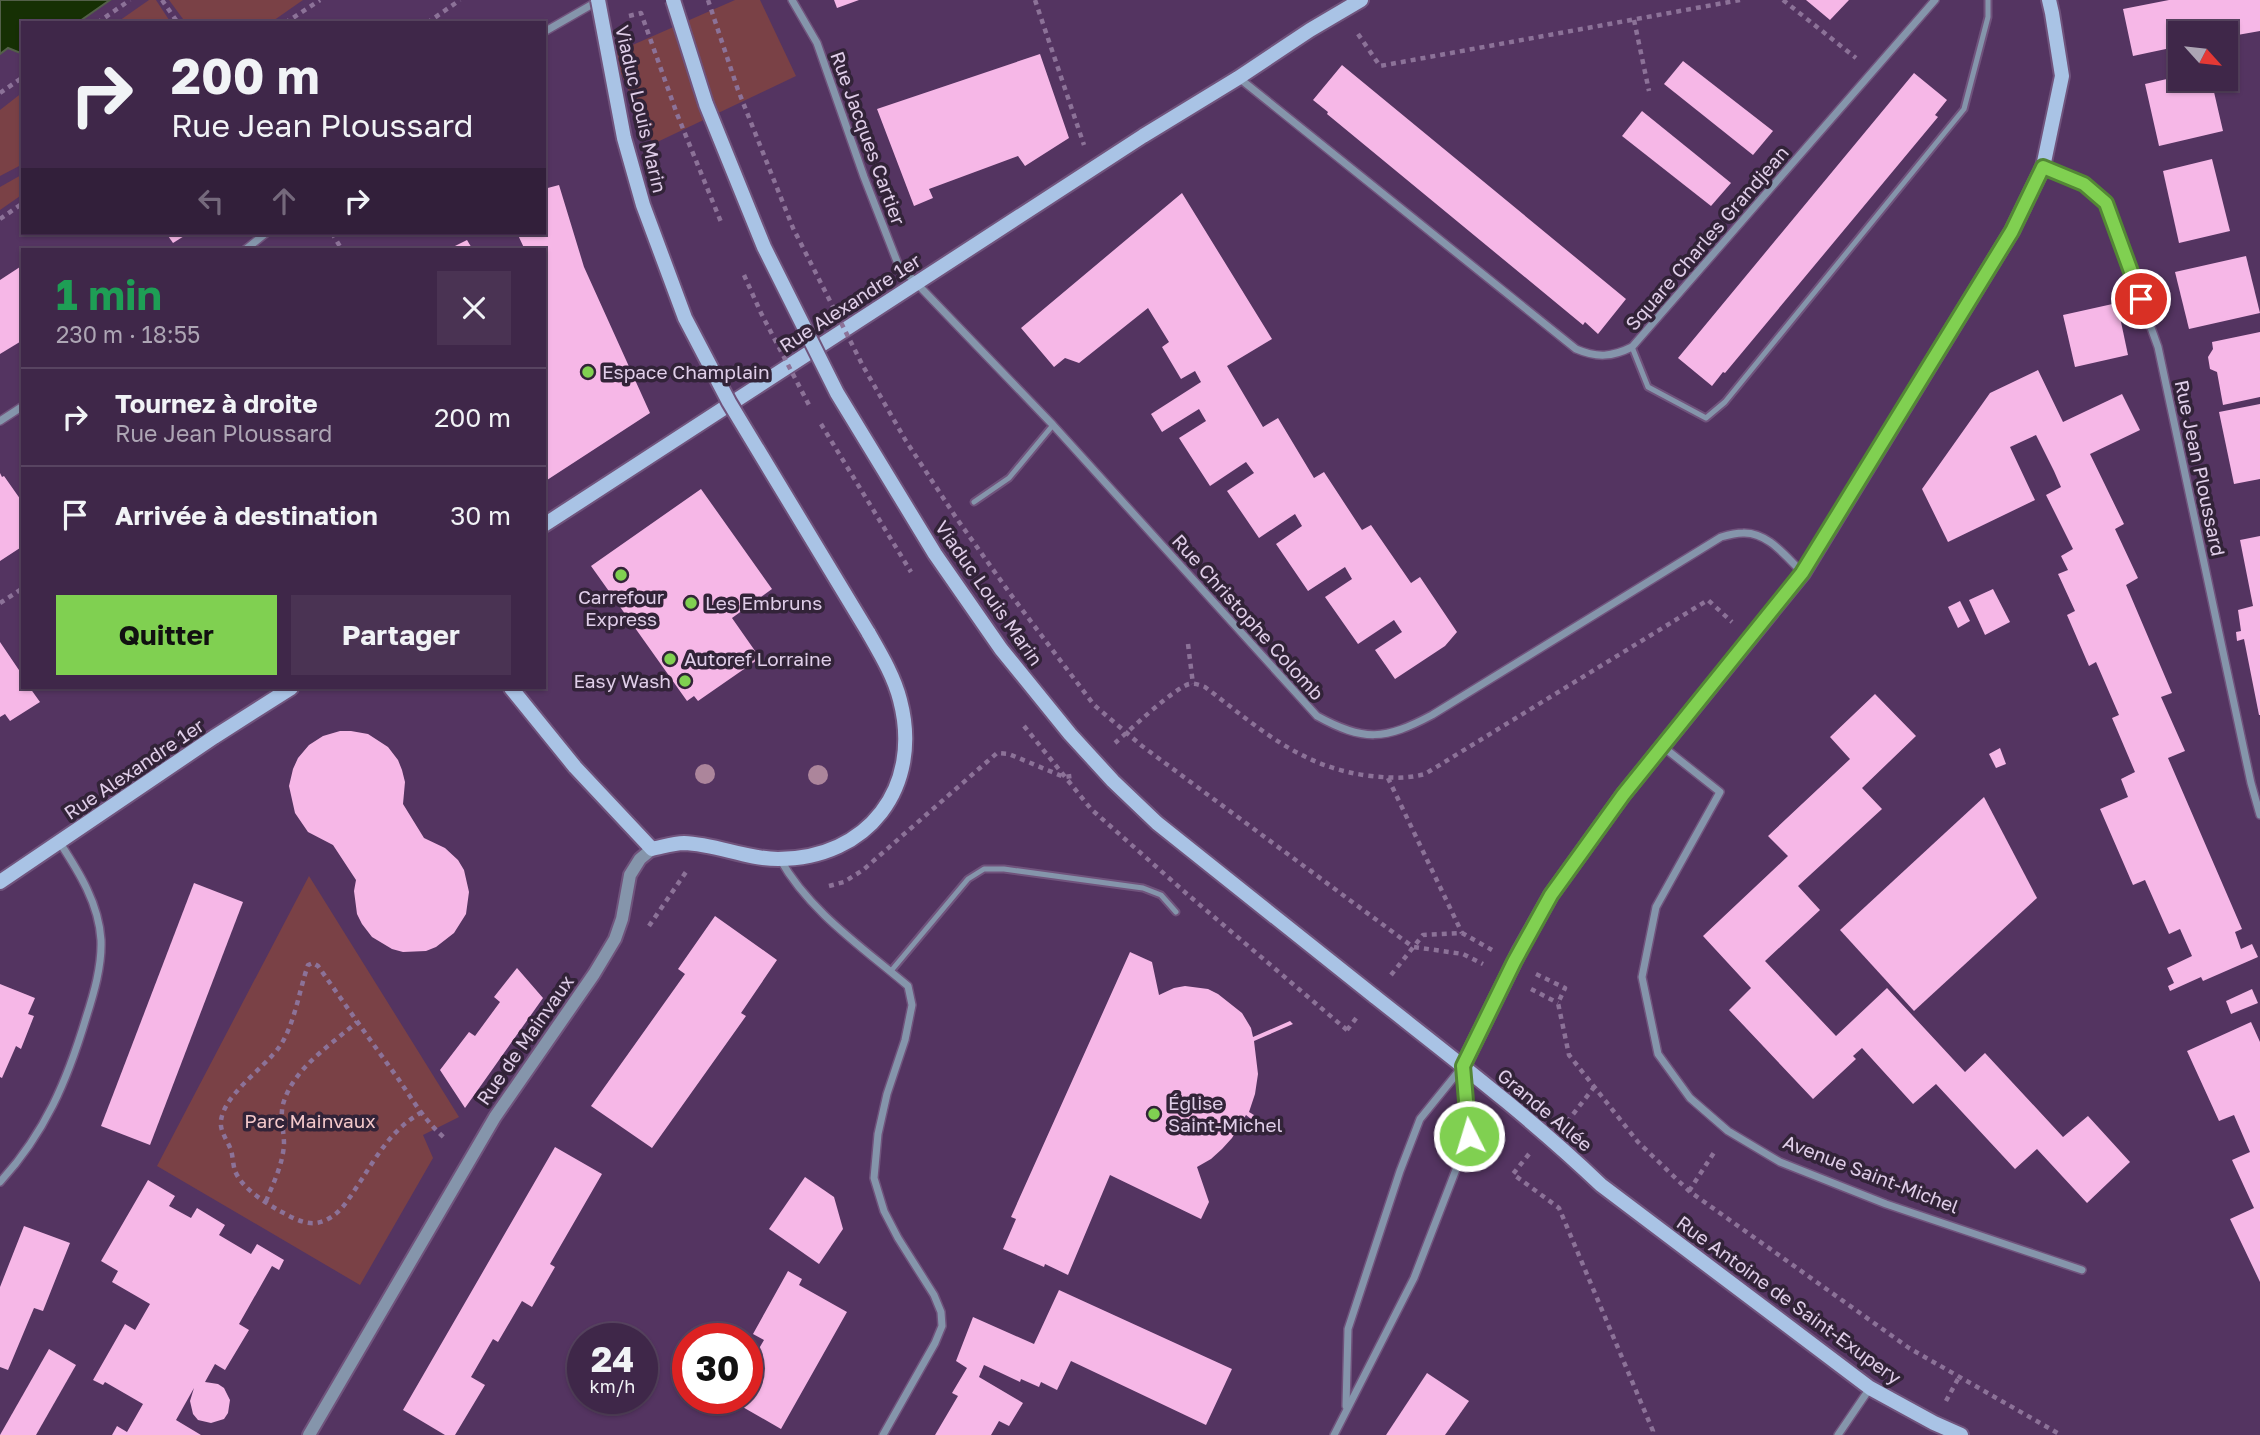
<!DOCTYPE html>
<html lang="fr">
<meta charset="utf-8">
<style>
body{margin:0;font-family:"Golos Text",sans-serif;background:#4a3353;color:#f1f3f6;height:100vh;display:flex;flex-direction:column;font-size:26px;white-space:nowrap}
*{box-sizing:border-box;margin:0}
p{font-size:23px;color:#ada5b4}
.icon{flex:none;width:38px;height:38px;fill:none;stroke:currentColor;stroke-width:2;stroke-linecap:round;stroke-linejoin:round}
.map{position:relative;flex:1;overflow:hidden}
.drawer{position:absolute;left:21px;top:248px;width:525px;height:441px;display:flex;flex-direction:column;background:#3f2749;border-radius:0px;box-shadow:0 2px 5px #0004,0 0 0 2px #584461}
.drawer>*{flex:none}
.guide{position:absolute;left:21px;top:21px;width:525px;height:214px;border-radius:0px;box-shadow:0 2px 5px #0004,0 0 0 2px #584461;background:#3f2749;color:#f1f3f6;overflow:hidden}
.needle{width:46px;rotate:117deg}
.fabs{position:absolute;left:2168px;top:21px;display:grid;gap:14px}
.fabs a{display:grid;place-items:center;width:70px;height:70px;border-radius:0px;background:#3f2749;box-shadow:0 2px 5px #0004,0 0 0 2px #584461;font-size:35px}
.speed{position:absolute;left:567px;top:1323px;display:flex;gap:14px;font-size:35px;font-weight:700;text-align:center}
.speed>*{display:grid;place-content:center;width:91px;height:91px;border-radius:50%;background:#3f2749;box-shadow:0 2px 5px #0004,0 0 0 2px #584461;line-height:1}
.speed small{font-size:18px;font-weight:400}
.speed .limit{border:10px solid #d22;background:#fff;color:#111}
.pin{position:absolute;display:grid;place-items:center;width:60px;height:60px;color:#fff;margin:-30px;border:4px solid #fff;border-radius:50%;box-shadow:0 2px 7px #0007}
.me{position:absolute;width:77px;margin:-38px;rotate:355deg;stroke-linejoin:round;filter:drop-shadow(0 0 5px #0008)}
.turn{display:flex;align-items:center;gap:24px;height:147px;padding:0 35px;font-size:32px}
.turn .icon{width:91px;height:91px;stroke-width:2.5}
.turn b{display:block;font-size:49px;line-height:60px}
.lanes{display:flex;align-items:center;height:66px;padding:0 35px;background:#0003;justify-content:center;gap:35px;direction:ltr}
.lanes .off{opacity:.35}
.round{display:grid;place-items:center;flex:none;width:74px;height:74px;border-radius:0px;background:#4a3353}
.headline{display:flex;align-items:center;justify-content:space-between;height:119px;padding:0 35px}
h1{font-size:42px;font-weight:700;line-height:52px;color:#1e9e55}
.cta{display:flex;gap:14px;margin-top:auto;padding:14px 35px}
.cta a{flex:1;height:80px;border-radius:0px;background:#80d051;color:#111;font-size:28px;font-weight:700;line-height:80px;text-align:center}
.cta a+a{background:#4a3353;color:#f1f3f6}
ul{padding:0;list-style:none}
li{display:flex;align-items:center;gap:21px;height:98px;padding:0 35px;border-top:2px solid #584461}
li div{flex:1}
li b{display:block;font-size:26px}
li em{font-style:normal}
.map>svg:first-child{display:block}
.green{fill:#7a4146}
.water{fill:#163004;stroke:#535f49;stroke-width:2}
.building{fill:#f6b7e7}
.lines{fill:none;stroke-linecap:round;stroke-linejoin:round}
.service-casing{stroke:#70537c;stroke-width:9}
.minor-casing{stroke:#70537c;stroke-width:10}
.tertiary-casing{stroke:#70537c;stroke-width:16}
.secondary-casing{stroke:#70537c;stroke-width:18}
.path{stroke:#8c7298;stroke-width:4.5;stroke-dasharray:5 5;stroke-linecap:butt}
.service{stroke:#8595ab;stroke-width:5}
.minor{stroke:#8595ab;stroke-width:7}
.tertiary{stroke:#8595ab;stroke-width:12}
.secondary{stroke:#a9c3e5;stroke-width:14}
.secondary-bridge-casing{stroke:#70537c;stroke-width:18;stroke-linecap:butt}
.path-bridge{stroke:#8c7298;stroke-width:4.5;stroke-dasharray:5 5;stroke-linecap:butt}
.secondary-bridge{stroke:#a9c3e5;stroke-width:14}
.tree{fill:#ac859b}
.route-casing{stroke:#538735;stroke-width:18}
.route{stroke:#80d051;stroke-width:12}
.poi-dot{fill:#80d051;stroke:#322338;stroke-width:2.5}
.labels{text-anchor:middle;stroke-width:7;stroke-linejoin:round;paint-order:stroke}
.street-label{font-size:19px;fill:#e0cee9;stroke:#322338}
.poi-label{font-size:19px;fill:#e0cee9;stroke:#322338;text-anchor:start}
.park-label{font-size:19px;fill:#f4c8ca;stroke:#322338}
</style>
<div class="map">
<svg width="2260" height="1435" viewBox="0 0 2260 1435">
<rect width="100%" height="100%" fill="#543461"/>
<g class="green">
<polygon points="149,0 156,0 171,23 116,23"/>
<polygon points="169,0 303,0 270,23 186,23"/>
<polygon points="735,0 760,0 796,76 653,144 612,54"/>
<polygon points="23,92 23,164 0,176 0,110"/>
<polygon points="23,174 23,194 0,210 0,187"/>
<polygon points="309,876 459,1117 423,1135 433,1158 360,1285 157,1166"/>
</g>
<polygon class="water" points="0,0 110,0 77,23 23,23 23,54 8,48 0,54"/>
<g class="building">
<polygon points="834,0 859,0 837,8"/>
<polygon points="1806,0 1849,0 1830,20"/>
<polygon points="2169,0 2260,0 2260,31 2226,37 2226,33 2180,33 2180,46 2133,56 2123,9"/>
<polygon points="1040,54 1069,138 1025,166 1018,156 929,189 933,198 914,206 877,109"/>
<polygon points="1683,61 1773,131 1753,155 1664,84"/>
<polygon points="1342,65 1626,299 1598,334 1585,322 1583,325 1327,114 1328,112 1313,100"/>
<polygon points="1914,73 1947,100 1935,115 1938,117 1725,373 1723,372 1712,386 1678,358"/>
<polygon points="2180,76 2180,79 2211,79 2223,131 2159,146 2145,84"/>
<polygon points="1642,111 1731,183 1711,206 1622,136"/>
<polygon points="2212,159 2230,231 2179,243 2163,171"/>
<polygon points="559,185 584,267 650,413 544,482 544,250 525,250 517,233 544,233 544,189"/>
<polygon points="1182,193 1272,339 1227,366 1263,427 1278,418 1314,478 1324,472 1362,530 1371,525 1411,583 1420,577 1457,632 1445,646 1395,679 1375,650 1402,632 1394,620 1358,644 1325,597 1352,579 1345,567 1308,591 1276,544 1302,526 1295,514 1259,538 1227,491 1254,473 1246,462 1210,486 1179,438 1206,421 1199,409 1162,432 1151,414 1201,382 1195,371 1181,379 1162,347 1169,342 1148,308 1079,363 1065,358 1054,367 1021,328"/>
<polygon points="166,233 189,233 173,243"/>
<polygon points="467,240 473,250 447,250"/>
<polygon points="2246,256 2260,313 2189,329 2175,272"/>
<polygon points="23,265 23,340 0,354 0,280"/>
<polygon points="2117,303 2128,355 2075,367 2063,315"/>
<polygon points="2260,332 2260,397 2223,405 2217,372 2210,369 2208,357 2213,349 2212,342"/>
<polygon points="2038,370 2063,422 2122,394 2140,430 2090,454 2124,524 2115,529 2138,578 2126,585 2172,693 2161,697 2185,751 2168,758 2242,929 2235,932 2241,949 2252,944 2258,957 2203,981 2201,977 2170,991 2168,986 2174,983 2167,968 2192,956 2180,929 2169,934 2145,880 2133,885 2100,809 2128,797 2121,779 2135,772 2112,718 2119,715 2096,662 2089,666 2067,615 2075,611 2058,574 2068,570 2061,556 2073,549 2046,495 2061,487 2054,471 2036,435 2010,447 2035,500 1948,542 1922,489 1990,393"/>
<polygon points="2260,404 2260,479 2234,484 2219,412"/>
<polygon points="0,473 2,477 4,476 23,503 23,546 0,561"/>
<polygon points="701,489 772,589 732,618 760,658 698,701 694,696 687,701 591,566"/>
<polygon points="2260,536 2260,715 2259,715 2244,639 2237,641 2236,632 2241,631 2238,610 2253,606 2240,540"/>
<polygon points="1993,589 2010,622 1985,635 1969,600"/>
<polygon points="1960,601 1970,621 1958,628 1948,607"/>
<polygon points="0,642 23,676 23,688 30,688 40,702 10,721 5,714 0,717"/>
<polygon points="1875,694 1916,736 1862,788 1882,809 1798,886 1820,910 1765,961 1836,1036 1887,988 1965,1072 1985,1053 2063,1137 2088,1116 2130,1162 2087,1203 2037,1149 2015,1169 1936,1084 1913,1104 1862,1048 1853,1056 1856,1059 1813,1099 1729,1010 1751,988 1703,936 1788,856 1768,836 1850,759 1830,737"/>
<polygon points="340,731 351,731 368,734 388,747 398,760 402,770 405,782 403,804 424,838 445,848 458,860 464,870 469,892 466,914 454,933 436,947 426,951 403,952 392,949 372,937 362,924 357,914 354,891 356,880 333,845 308,832 295,813 289,786 293,769 298,758 309,745 323,736"/>
<polygon points="2000,748 2006,764 1996,768 1989,754"/>
<polygon points="1984,797 2037,898 1914,1011 1840,930"/>
<polygon points="194,883 243,902 150,1145 101,1126"/>
<polygon points="715,916 777,960 741,1013 746,1016 652,1148 591,1106 685,974 678,969"/>
<polygon points="1130,952 1152,962 1159,995 1174,988 1185,986 1208,989 1218,994 1242,1013 1251,1028 1253,1037 1290,1021 1293,1024 1254,1041 1258,1074 1255,1094 1249,1112 1254,1115 1251,1119 1246,1115 1232,1138 1222,1149 1211,1159 1197,1167 1209,1202 1201,1219 1110,1175 1068,1275 1045,1264 1044,1267 1003,1249 1016,1219 1011,1217"/>
<polygon points="517,968 543,998 465,1108 440,1070 469,1032 475,1036 500,1002 494,997"/>
<polygon points="0,984 35,998 28,1014 34,1016 21,1049 16,1046 2,1078 0,1077"/>
<polygon points="2252,989 2258,1003 2231,1014 2226,1001"/>
<polygon points="2251,1022 2260,1042 2260,1282 2230,1219 2254,1208 2232,1160 2250,1152 2234,1115 2219,1121 2187,1051"/>
<polygon points="555,1147 602,1174 550,1264 555,1267 532,1307 522,1301 498,1342 493,1339 471,1377 485,1385 455,1435 445,1435 403,1410"/>
<polygon points="805,1177 834,1197 843,1229 819,1264 769,1229"/>
<polygon points="148,1180 175,1196 169,1206 191,1218 197,1208 225,1225 219,1235 251,1254 257,1244 284,1260 279,1270 272,1266 239,1324 249,1330 225,1370 215,1364 205,1382 218,1384 224,1388 230,1400 228,1413 224,1419 211,1423 198,1420 193,1414 190,1401 194,1388 176,1420 201,1435 112,1435 117,1426 127,1432 143,1404 105,1382 103,1385 93,1380 125,1324 135,1330 150,1304 112,1282 118,1271 101,1261"/>
<polygon points="24,1226 70,1243 43,1311 34,1308 8,1370 0,1367 0,1287"/>
<polygon points="788,1271 802,1279 799,1285 847,1312 781,1429 727,1398 747,1398 747,1369 764,1340 753,1334"/>
<polygon points="1059,1290 1232,1369 1206,1425 1071,1361 1057,1390 1041,1382 1039,1387 1021,1379 1020,1382 984,1365 979,1377 1023,1403 1009,1426 999,1421 991,1435 935,1435 958,1396 952,1393 967,1368 956,1361 973,1317 1034,1344"/>
<polygon points="49,1349 76,1365 36,1435 0,1435"/>
<polygon points="1427,1373 1469,1401 1445,1435 1386,1435"/>
</g>
<g class="lines">
<g class="service-casing">
<g id="service">
<polyline points="1632,347 1648,387 1706,418 1725,402 1964,109 1988,17 1988,0"/>
<polyline points="974,502 1009,478 1053,425"/>
<polyline points="891,971 968,879 984,869 1004,869 1143,888 1161,895 1176,912"/>
</g>
</g>
<g class="minor-casing">
<g id="minor">
<path d="M792,0L817,43L864,177L898,264L1053,425L1317,716C1364,742 1385,740 1432,715L1721,537C1728,535 1736,533 1743,533C1768,532 1786,557 1803,573"/>
<polyline points="544,32 598,1"/>
<path d="M1239,78L1576,349C1597,358 1612,357 1632,347L1935,0"/>
<polyline points="2043,167 2084,184 2106,203 2158,347 2251,783 2260,815"/>
<polyline points="245,250 266,233"/>
<polyline points="0,421 23,406"/>
<polyline points="1662,746 1720,792 1656,907 1642,977 1658,1054 1690,1098 1728,1131 1780,1162 1886,1204 2082,1270"/>
<path d="M780,859C809,911 862,947 908,986L912,1005L905,1040L887,1094L878,1134L874,1178L884,1211L898,1238L934,1295L941,1312L942,1326L935,1343L883,1435"/>
<path d="M0,1182C45,1133 67,1081 86,1018C94,993 102,966 101,940C99,904 79,872 60,843"/>
<polyline points="1346,1406 1348,1329 1400,1171 1420,1119 1463,1066"/>
<polyline points="1334,1435 1414,1278 1469,1136 1463,1067"/>
<polyline points="1838,1435 1870,1388"/>
</g>
</g>
<g class="tertiary-casing">
<polyline id="tertiary" points="309,1435 495,1117 594,974 615,939 622,919 630,875 640,859 652,849"/>
</g>
<g class="secondary-casing">
<g id="secondary">
<polyline points="544,525 1143,136 1238,78 1310,30 1361,0"/>
<path d="M511,688L575,767L652,849C662,847 674,843 684,843C716,844 746,859 778,859C868,859 923,787 900,700C894,676 880,653 868,632"/>
<polyline points="0,882 214,737 291,688"/>
<path d="M1374,996C1451,1057 1530,1117 1601,1185L1870,1388L1934,1423L1961,1435"/>
<polyline points="1463,1066 1519,952 1551,895 1623,795 1803,573 2012,231 2043,167 2062,76 2052,13 2049,0"/>
</g>
</g>
<g class="path">
<polyline points="162,0 178,23"/>
<polyline points="1035,0 1084,145"/>
<polyline points="1783,0 1856,58"/>
<polyline points="1634,20 1649,91"/>
<polyline points="97,23 130,0"/>
<polyline points="285,23 320,0"/>
<polyline points="427,23 460,0"/>
<polyline points="1358,34 1380,66 1740,0"/>
<polyline points="0,93 23,77"/>
<polyline points="0,219 23,203"/>
<polyline points="332,233 342,250"/>
<polyline points="0,603 23,588"/>
<polyline points="1188,644 1193,684"/>
<path d="M1115,743C1130,730 1173,689 1189,684C1194,683 1200,685 1205,687C1259,728 1301,768 1371,776C1390,778 1407,779 1425,774L1708,600L1732,622"/>
<polyline points="1388,778 1462,933"/>
<polyline points="829,886 844,882 863,870 997,753 1009,754 1064,777 1072,776"/>
<polyline points="649,926 688,869"/>
<polyline points="1414,947 1463,954 1483,964"/>
<polyline points="1536,974 1565,988 1558,1003 1569,1055 1638,1142 1689,1191 1909,1348 2061,1435"/>
<polyline points="1391,975 1423,935 1462,933 1492,950"/>
<polyline points="1531,989 1558,1003"/>
<polyline points="1347,1030 1357,1017"/>
<path d="M422,1112C390,1130 376,1158 356,1188C348,1200 341,1212 328,1219C310,1229 295,1219 278,1210C263,1201 242,1188 235,1171C233,1165 233,1157 231,1150C228,1142 222,1134 221,1126C218,1098 265,1068 280,1046C295,1023 299,991 308,965L313,963L318,966C344,1003 370,1040 397,1077C412,1099 426,1123 447,1140"/>
<polyline points="1567,1122 1595,1086"/>
<polyline points="1529,1154 1513,1174 1559,1208 1653,1431 1652,1435"/>
<polyline points="1689,1191 1715,1151"/>
<path d="M266,1201C273,1184 283,1164 284,1144C284,1130 279,1115 284,1101C295,1067 332,1044 357,1022"/>
<polyline points="1946,1401 1959,1377"/>
</g>
<use href="#service" class="service"/>
<use href="#minor" class="minor"/>
<use href="#tertiary" class="tertiary"/>
<use href="#secondary" class="secondary"/>
<g class="secondary-bridge-casing">
<g id="secondary-bridge">
<polyline points="598,0 624,138 643,205 685,318 729,402 868,632"/>
<polyline points="673,0 706,104 764,247 837,393 935,554 1001,649 1070,734 1113,781 1157,823 1374,996"/>
</g>
</g>
<g class="path-bridge">
<polyline points="708,0 738,90 793,228 863,366 906,441 957,519 1014,599 1094,705 1142,746 1413,947"/>
<polyline points="629,16 641,13 677,114 721,222"/>
<polyline points="744,275 761,313 809,405"/>
<polyline points="821,424 911,572"/>
<polyline points="1024,726 1091,809 1187,894 1347,1030"/>
</g>
<use href="#secondary-bridge" class="secondary-bridge"/>
</g>
<g class="tree">
<circle cx="705" cy="774" r="10"/>
<circle cx="818" cy="775" r="10"/>
</g>
<g class="lines">
<g class="route-casing">
<polyline id="route" points="1469,1136 1463,1066 1514,962 1551,895 1623,795 1802,573 2012,231 2043,167 2084,184 2106,203 2141,299"/>
</g>
<use href="#route" class="route"/>
</g>
<g class="poi-dot">
<circle cx="588" cy="372" r="7"/>
<circle cx="621" cy="575" r="7"/>
<circle cx="691" cy="603" r="7"/>
<circle cx="670" cy="659" r="7"/>
<circle cx="685" cy="681" r="7"/>
<circle cx="1154" cy="1114" r="7"/>
</g>
<g class="labels">
<g class="street-label">
<text transform="translate(641 109) rotate(77)" y="7">Viaduc Louis Marin</text>
<text transform="translate(868 138) rotate(70)" y="7">Rue Jacques Cartier</text>
<text transform="translate(1707 238) rotate(-49)" y="7">Square Charles Grandjean</text>
<text transform="translate(850 303) rotate(-33)" y="7">Rue Alexandre 1er</text>
<text transform="translate(2200 468) rotate(78)" y="7">Rue Jean Ploussard</text>
<text transform="translate(989 593) rotate(55)" y="7">Viaduc Louis Marin</text>
<text transform="translate(1248 617) rotate(48)" y="7">Rue Christophe Colomb</text>
<text transform="translate(134 769) rotate(-34)" y="7">Rue Alexandre 1er</text>
<text transform="translate(525 1040) rotate(-55)" y="7">Rue de Mainvaux</text>
<text transform="translate(1545 1110) rotate(40)" y="7">Grande Allée</text>
<text transform="translate(1871 1174) rotate(21)" y="7">Avenue Saint-Michel</text>
<text transform="translate(1789 1300) rotate(36)" y="7">Rue Antoine de Saint-Exupery</text>
</g>
<g class="poi-label">
<text x="602" y="379">Espace Champlain</text>
<text x="621" y="604" text-anchor="middle">Carrefour<tspan x="621" dy="22">Express</tspan></text>
<text x="705" y="610">Les Embruns</text>
<text x="684" y="666">Autoref Lorraine</text>
<text x="671" y="688" text-anchor="end">Easy Wash</text>
<text x="1168" y="1110">Église<tspan x="1168" dy="22">Saint-Michel</tspan></text>
</g>
<g class="park-label">
<text x="310" y="1128">Parc Mainvaux</text>
</g>
</g>
</svg>
<div class="fabs">
<a><svg class="needle" viewBox="-14 -14 28 28"><path d="M0-13l5 13h-10z" fill="#e53935"/><path d="M0 13l5-13h-10z" fill="#ada5b4"/></svg></a>
</div>
<div class="speed"><div>24<small>km/h</small></div><div class="limit">30</div></div>
<div class="pin" style="left:2141px;top:299px;background:#d93025"><svg class="icon" aria-label="arrive" viewBox="0 0 24 24"><path d="M6 21V4h12l-3 4 3 4H6"/></svg></div>
<svg class="me" style="left:1469px;top:1136px" viewBox="-20 -20 40 40"><circle r="17" fill="#80d051" stroke="#fff" stroke-width="3"/><path d="M0-11L8 9 0 5-8 9z" fill="#fff"/></svg>
<div class="guide">
<div class="turn"><svg class="icon" aria-label="right" viewBox="0 0 24 24"><path d="M7 20v-9h11M14 6l5 5-5 5"/></svg><div><b>200 m</b>Rue Jean Ploussard</div></div>
<div class="lanes"><svg class="icon off" aria-label="left" viewBox="0 0 24 24"><path d="M17 20v-9H6M10 6l-5 5 5 5"/></svg><svg class="icon off" aria-label="ahead" viewBox="0 0 24 24"><path d="M12 20V5M6 11l6-6 6 6"/></svg><svg class="icon" aria-label="right" viewBox="0 0 24 24"><path d="M7 20v-9h11M14 6l5 5-5 5"/></svg></div>
</div>
<section class="drawer">
<div class="headline"><div><h1>1 min</h1><p>230 m · 18:55</p></div><a class="round"><svg class="icon" aria-label="close" viewBox="0 0 24 24"><path d="M6 6l12 12M18 6L6 18"/></svg></a></div>
<ul>
<li><svg class="icon" aria-label="right" viewBox="0 0 24 24"><path d="M7 20v-9h11M14 6l5 5-5 5"/></svg><div><b>Tournez à droite</b><p>Rue Jean Ploussard</p></div><em>200 m</em></li>
<li><svg class="icon" aria-label="arrive" viewBox="0 0 24 24"><path d="M6 21V4h12l-3 4 3 4H6"/></svg><div><b>Arrivée à destination</b></div><em>30 m</em></li>
</ul>
<div class="cta"><a>Quitter</a><a>Partager</a></div>
</section>
</div>
